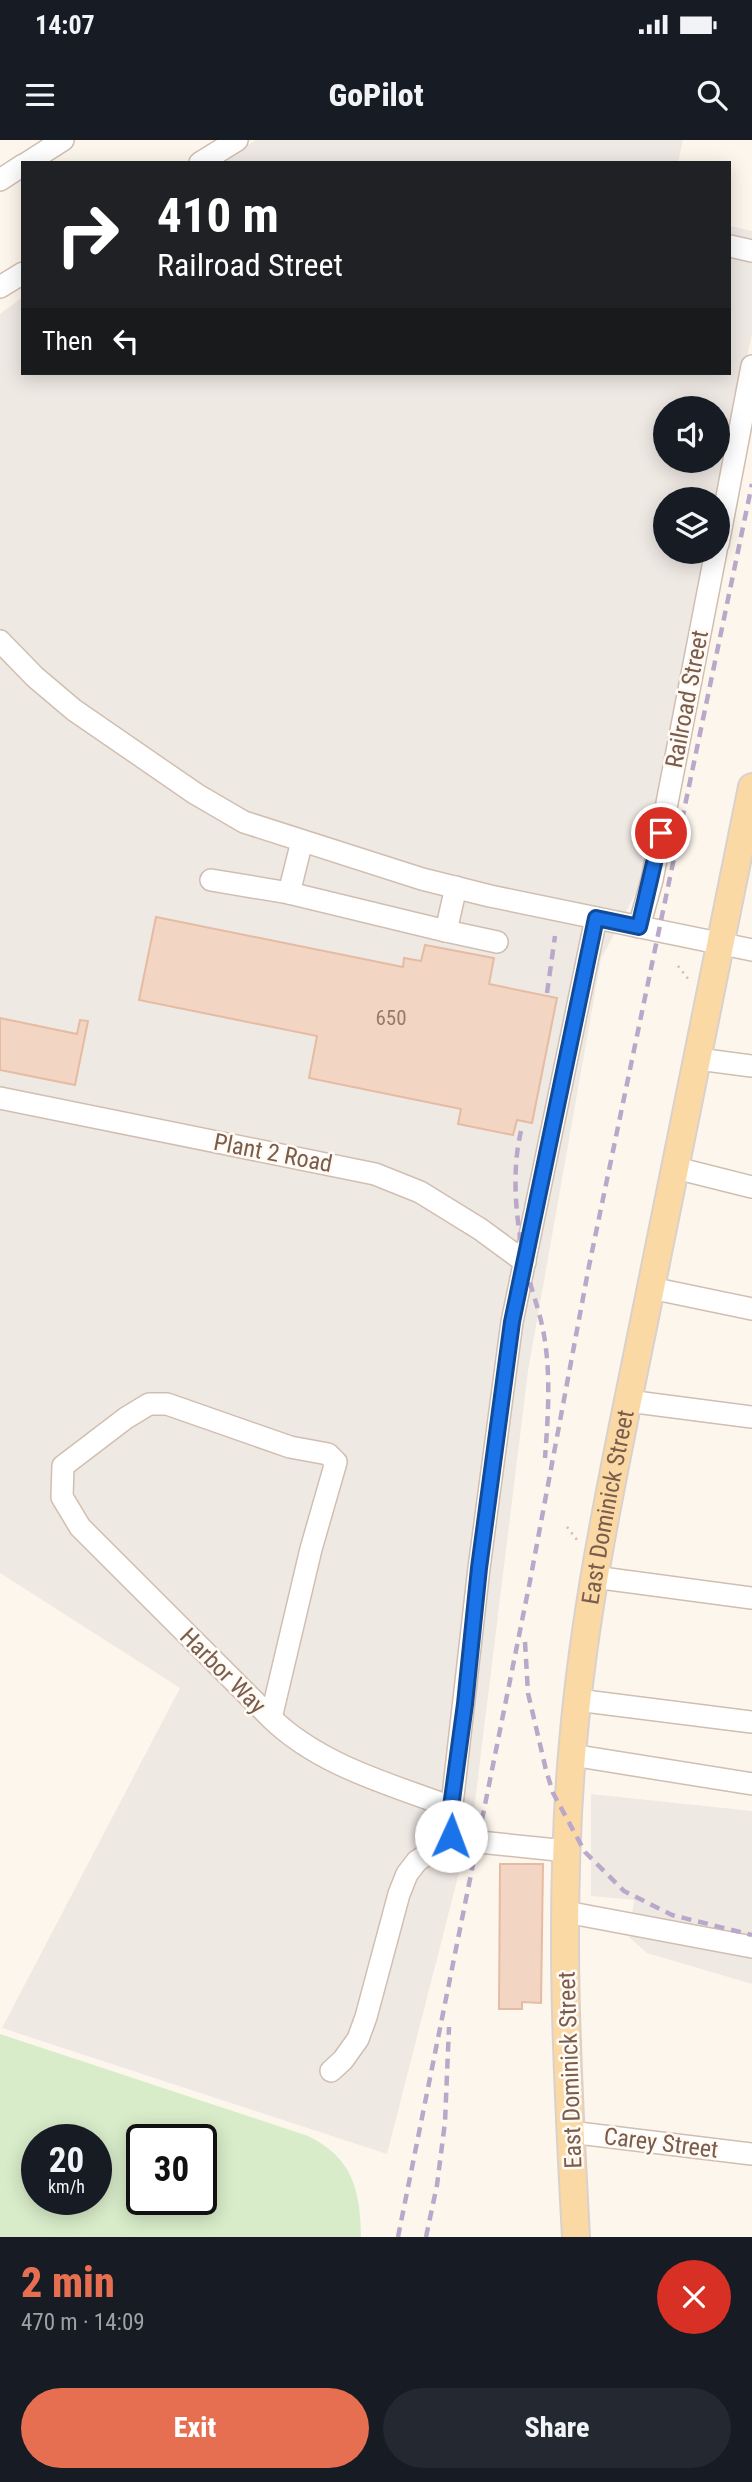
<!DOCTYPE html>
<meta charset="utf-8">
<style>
body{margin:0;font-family:"Roboto Condensed",sans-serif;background:#242831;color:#f1f3f6;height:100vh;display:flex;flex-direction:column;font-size:26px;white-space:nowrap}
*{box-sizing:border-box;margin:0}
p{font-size:23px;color:#9ea1a6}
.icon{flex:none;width:38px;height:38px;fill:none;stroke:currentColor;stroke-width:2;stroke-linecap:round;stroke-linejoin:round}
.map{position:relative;height:2097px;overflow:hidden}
.side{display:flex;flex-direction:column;background:#171b24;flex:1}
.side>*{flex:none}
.banner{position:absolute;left:21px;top:21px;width:710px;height:214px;border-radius:0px;box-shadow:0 4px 18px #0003;background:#202124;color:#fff;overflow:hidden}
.controls{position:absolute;left:653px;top:256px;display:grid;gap:14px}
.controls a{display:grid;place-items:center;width:77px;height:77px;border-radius:50%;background:#171b24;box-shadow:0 4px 18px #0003;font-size:35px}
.speed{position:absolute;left:21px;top:1984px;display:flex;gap:14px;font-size:35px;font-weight:700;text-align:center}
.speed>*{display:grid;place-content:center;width:91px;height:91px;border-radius:50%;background:#171b24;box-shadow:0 4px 18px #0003;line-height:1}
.speed small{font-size:18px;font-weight:400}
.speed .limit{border:4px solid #111;border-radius:10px;background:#fff;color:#111}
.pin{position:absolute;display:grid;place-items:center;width:60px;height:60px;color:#fff;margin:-30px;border:4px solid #fff;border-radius:50%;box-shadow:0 2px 7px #0007}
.me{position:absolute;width:77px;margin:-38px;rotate:2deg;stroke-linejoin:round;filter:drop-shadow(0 0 5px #0008)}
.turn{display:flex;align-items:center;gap:24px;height:147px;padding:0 21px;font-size:32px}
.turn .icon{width:91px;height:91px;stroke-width:2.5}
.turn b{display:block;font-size:49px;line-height:60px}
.then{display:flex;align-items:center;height:66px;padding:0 21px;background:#0003;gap:14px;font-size:26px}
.round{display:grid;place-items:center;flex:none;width:74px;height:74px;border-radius:37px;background:#242831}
.overview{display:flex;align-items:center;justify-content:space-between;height:119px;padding:0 21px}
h1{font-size:42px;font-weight:800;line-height:52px;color:#e76f51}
.cta{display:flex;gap:14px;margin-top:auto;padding:14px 21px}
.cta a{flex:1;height:80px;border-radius:42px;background:#e76f51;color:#fff;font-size:28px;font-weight:800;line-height:80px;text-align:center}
.cta a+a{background:#242831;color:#f1f3f6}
.status{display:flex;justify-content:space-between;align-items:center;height:49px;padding:0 35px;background:#171b24;direction:ltr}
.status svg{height:19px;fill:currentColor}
header{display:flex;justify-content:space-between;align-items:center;height:91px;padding:0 21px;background:#171b24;font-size:32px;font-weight:800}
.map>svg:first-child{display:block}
.industrial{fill:#efe9e4;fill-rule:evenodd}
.green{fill:#d8ecc9;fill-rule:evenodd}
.building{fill:#f3d5c3;stroke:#e6bba3;stroke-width:2}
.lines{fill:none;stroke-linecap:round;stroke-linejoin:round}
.minor-casing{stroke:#d1beb0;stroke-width:24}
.major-casing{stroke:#dad1cd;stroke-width:30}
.path{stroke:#d9b8a5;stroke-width:2.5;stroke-dasharray:2 5;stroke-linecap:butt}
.minor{stroke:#fff;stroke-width:21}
.major{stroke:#fbd9a5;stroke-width:26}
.rail{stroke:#b9a8c9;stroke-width:4.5;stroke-dasharray:10 7;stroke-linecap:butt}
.route-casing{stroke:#114b97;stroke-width:18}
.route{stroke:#1a73e8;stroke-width:12}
.labels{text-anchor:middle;stroke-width:5;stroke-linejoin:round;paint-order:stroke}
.number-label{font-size:21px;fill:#987a6a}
.street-label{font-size:24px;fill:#7a5c4d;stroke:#fffaf3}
</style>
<div class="status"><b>14:07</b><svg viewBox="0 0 49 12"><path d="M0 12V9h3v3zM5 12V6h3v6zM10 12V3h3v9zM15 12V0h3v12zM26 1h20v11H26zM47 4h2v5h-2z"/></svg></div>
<header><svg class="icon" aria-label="menu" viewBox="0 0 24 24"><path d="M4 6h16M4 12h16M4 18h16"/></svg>GoPilot<svg class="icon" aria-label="search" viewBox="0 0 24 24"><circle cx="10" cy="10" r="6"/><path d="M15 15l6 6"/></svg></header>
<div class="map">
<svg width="752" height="2097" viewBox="0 0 752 2097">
<rect width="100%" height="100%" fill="#fdf6ec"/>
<g class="industrial">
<polygon points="256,0 683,0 678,23 220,23"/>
<path d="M730,86L752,91V193L718,361V359H665V411H707L638,749L601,819L528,1231L473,1678L387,2014L2,1888L180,1548L0,1433V174L23,157V233H730ZM665,268H718V320H665Z"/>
<polygon points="591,1654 752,1671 752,1844 647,1813 629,1797 634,1760 591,1756"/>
</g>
<path class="green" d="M0,1894L308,1996C353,2018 360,2050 361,2097H0ZM37,2000H96V2060H37ZM142,2000H201V2060H142Z"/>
<g class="building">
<polygon points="156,777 403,827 404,818 421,821 425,805 494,818 489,844 557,858 532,983 517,980 513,995 458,984 461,969 309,938 317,896 139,860"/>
<polygon points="0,878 77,894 80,880 88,881 75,945 0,930"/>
<polygon points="500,1724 543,1724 541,1863 522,1862 522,1869 499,1869"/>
</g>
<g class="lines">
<g class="minor-casing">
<g id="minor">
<polyline points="27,23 63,0"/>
<polyline points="200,23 237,0"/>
<polyline points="0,40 23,25"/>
<polyline points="730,106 752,111"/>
<polyline points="0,147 23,133"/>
<polyline points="718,404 752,226"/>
<polyline points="0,501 35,537 74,570 196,654 244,682 422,739 490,756 752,810"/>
<polyline points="211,740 289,753 446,791 497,802"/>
<polyline points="289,753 302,701"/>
<polyline points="639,787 652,740 716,411"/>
<polyline points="446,791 456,747"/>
<polyline points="698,919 752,926"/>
<polyline points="0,958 375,1034 420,1052 480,1089 525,1122"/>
<polyline points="676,1028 752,1047"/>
<polyline points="651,1148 752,1169"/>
<polyline points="628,1261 752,1277"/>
<polyline points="594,1437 752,1458"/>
<polyline points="577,1560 752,1582"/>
<path d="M271,1578L311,1409L336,1322L328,1314L290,1307L167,1264H149L126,1278L63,1326L62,1357L80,1387L271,1578C319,1625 389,1644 451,1667"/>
<polyline points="572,1615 752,1644"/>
<polyline points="567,1711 479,1702 451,1696 449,1691 479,1428 512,1182 596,778"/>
<polyline points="566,1772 752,1807"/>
<polyline points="331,1931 343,1920 358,1899 366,1877 399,1754 407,1734 417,1721 454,1697"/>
<polyline points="570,1992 752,2014"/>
</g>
</g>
<g class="major-casing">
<g id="major">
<path id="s1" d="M576,2097C567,1933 558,1767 573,1603C585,1461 616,1321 644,1182C680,1003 716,825 752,647"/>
</g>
</g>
<g class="path">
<polyline points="678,826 689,840"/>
<polyline points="567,1387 577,1400"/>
</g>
<use href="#minor" class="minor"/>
<use href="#major" class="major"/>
<g class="rail">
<polyline points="547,853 555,796"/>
<path d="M521,991C511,1033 516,1081 525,1123C530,1147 540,1171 544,1195C551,1236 548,1277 545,1318"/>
<polyline points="525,1502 528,1553 546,1630 553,1653 585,1712 624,1751 672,1775 752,1795"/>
<polyline points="398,2097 530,1441 589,1126 752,344"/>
<polyline points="426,2097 437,2045 445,1982 449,1887"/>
</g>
</g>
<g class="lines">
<g class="route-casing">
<polyline id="route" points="451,1696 451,1667 465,1564 479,1428 512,1182 596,778 639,787 661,693"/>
</g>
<use href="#route" class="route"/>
</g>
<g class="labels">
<g class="number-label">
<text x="391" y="885">650</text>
</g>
<g class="street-label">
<text transform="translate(687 559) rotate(-79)" y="8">Railroad Street</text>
<text transform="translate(273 1013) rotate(11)" y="8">Plant 2 Road</text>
<text dy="8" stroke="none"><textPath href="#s1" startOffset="733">East Dominick Street</textPath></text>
<text transform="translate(223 1531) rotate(45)" y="8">Harbor Way</text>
<text transform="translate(570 1930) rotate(-92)" y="8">East Dominick Street</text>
<text transform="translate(661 2003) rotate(7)" y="8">Carey Street</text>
</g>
</g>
</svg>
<div class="controls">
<a><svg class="icon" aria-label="sound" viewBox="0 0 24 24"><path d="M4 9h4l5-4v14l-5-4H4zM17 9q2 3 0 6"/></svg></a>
<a><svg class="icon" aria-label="layers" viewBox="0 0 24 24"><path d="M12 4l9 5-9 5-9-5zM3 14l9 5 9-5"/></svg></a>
</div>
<div class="speed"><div>20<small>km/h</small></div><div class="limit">30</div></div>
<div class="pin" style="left:661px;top:693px;background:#d93025"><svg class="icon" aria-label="arrive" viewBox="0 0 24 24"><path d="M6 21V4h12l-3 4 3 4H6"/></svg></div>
<svg class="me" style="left:451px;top:1696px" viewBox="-20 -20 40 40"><circle r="19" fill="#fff"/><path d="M0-13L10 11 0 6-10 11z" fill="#1a73e8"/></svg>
<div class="banner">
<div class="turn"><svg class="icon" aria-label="right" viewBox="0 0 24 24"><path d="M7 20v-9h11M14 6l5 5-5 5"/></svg><div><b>410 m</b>Railroad Street</div></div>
<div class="then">Then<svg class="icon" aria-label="left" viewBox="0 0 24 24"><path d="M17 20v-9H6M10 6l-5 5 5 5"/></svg></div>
</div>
</div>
<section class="side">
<div class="overview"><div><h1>2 min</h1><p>470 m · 14:09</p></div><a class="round" style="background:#d93025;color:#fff"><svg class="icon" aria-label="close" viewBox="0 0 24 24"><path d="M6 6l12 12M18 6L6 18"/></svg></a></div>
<div class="cta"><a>Exit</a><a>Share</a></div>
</section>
